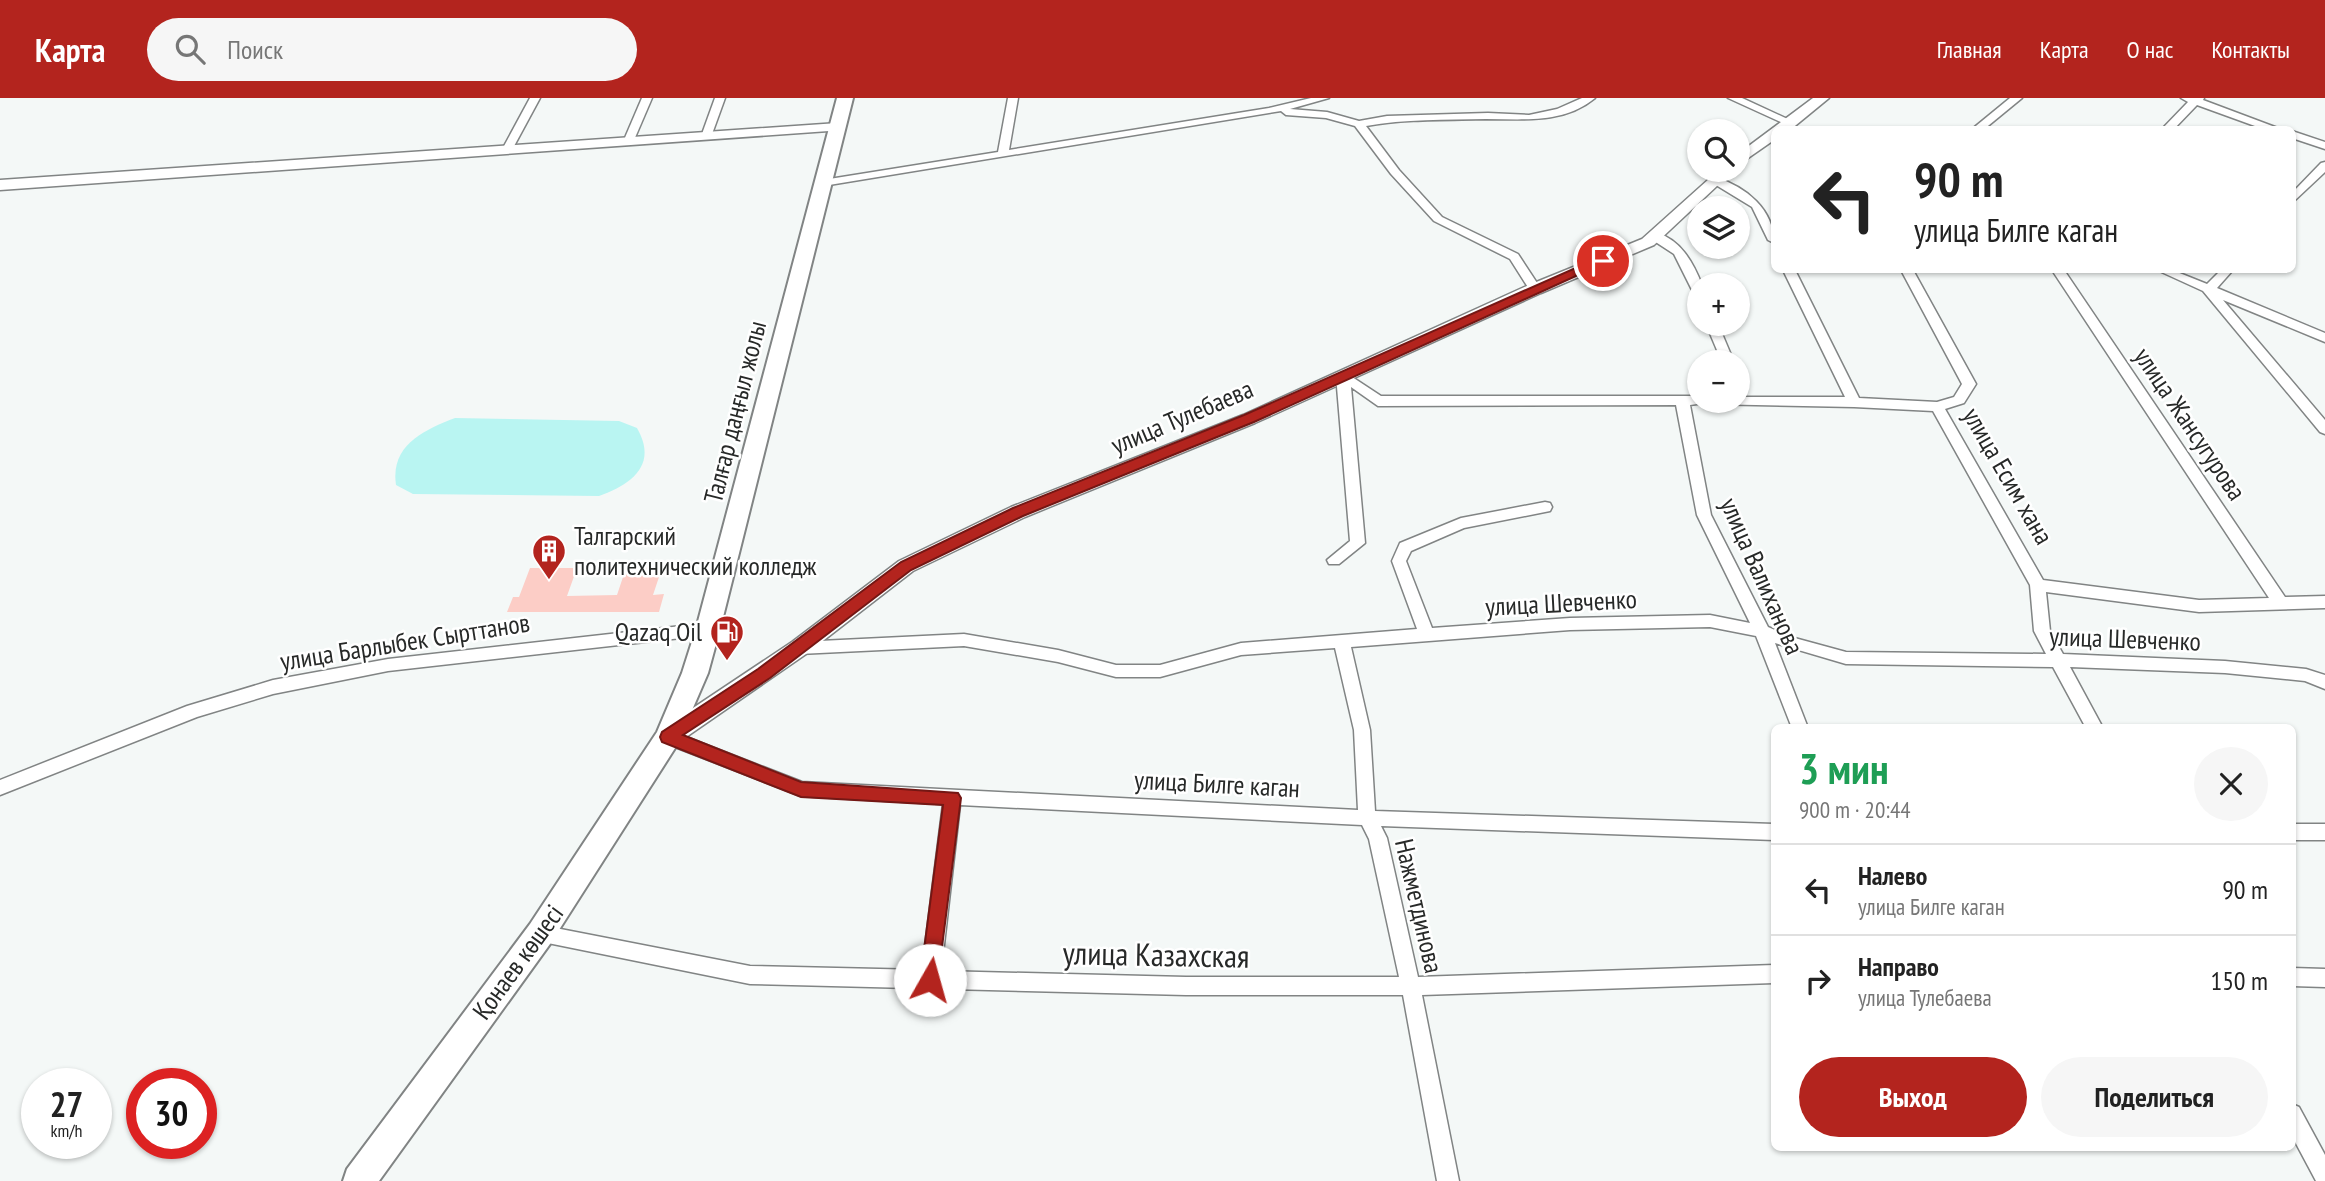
<!DOCTYPE html>
<html lang="ru">
<meta charset="utf-8">
<style>
body{margin:0;font-family:"PT Sans Narrow",sans-serif;background:#f6f6f6;color:#222;height:100vh;display:flex;flex-direction:column;font-size:26px;white-space:nowrap}
*{box-sizing:border-box;margin:0}
p{font-size:23px;color:#767676}
.icon{flex:none;width:38px;height:38px;fill:none;stroke:currentColor;stroke-width:2;stroke-linecap:round;stroke-linejoin:round}
.map{position:relative;flex:1;overflow:hidden}
.sheet{position:absolute;left:1771px;top:626px;width:525px;height:427px;display:flex;flex-direction:column;background:#fff;border-radius:10px;box-shadow:0 2px 5px #0004}
.sheet>*{flex:none}
.hud{position:absolute;left:1771px;top:28px;width:525px;height:147px;border-radius:10px;box-shadow:0 2px 5px #0004;background:#fff;color:#222;overflow:hidden}
.controls{position:absolute;left:1687px;top:21px;display:grid;gap:14px}
.controls a{display:grid;place-items:center;width:63px;height:63px;border-radius:50%;background:#fff;box-shadow:0 2px 5px #0004;font-size:35px}
.speed{position:absolute;left:21px;top:970px;display:flex;gap:14px;font-size:35px;font-weight:700;text-align:center}
.speed>*{display:grid;place-content:center;width:91px;height:91px;border-radius:50%;background:#fff;box-shadow:0 2px 5px #0004;line-height:1}
.speed small{font-size:18px;font-weight:400}
.speed .limit{border:10px solid #d22;background:#fff;color:#111}
.pin{position:absolute;display:grid;place-items:center;width:60px;height:60px;color:#fff;margin:-30px;border:4px solid #fff;border-radius:50%;box-shadow:0 2px 7px #0007}
.me{position:absolute;width:77px;margin:-38px;rotate:7deg;stroke-linejoin:round;filter:drop-shadow(0 0 5px #0008)}
.turn{display:flex;align-items:center;gap:24px;height:147px;padding:0 28px;font-size:32px}
.turn .icon{width:91px;height:91px;stroke-width:2.5}
.turn b{display:block;font-size:49px;line-height:60px}
.round{display:grid;place-items:center;flex:none;width:74px;height:74px;border-radius:37px;background:#f6f6f6}
.head{display:flex;align-items:center;justify-content:space-between;height:119px;padding:0 28px}
h1{font-size:42px;font-weight:700;line-height:52px;color:#1e9e55}
.primary-button{display:flex;gap:14px;margin-top:auto;padding:14px 28px}
.primary-button a{flex:1;height:80px;border-radius:42px;background:#b3241e;color:#fff;font-size:28px;font-weight:700;line-height:80px;text-align:center}
.primary-button a+a{background:#f6f6f6;color:#222}
ul{padding:0;list-style:none}
li{display:flex;align-items:center;gap:21px;height:91px;padding:0 28px;border-top:2px solid #e0e0e0}
li div{flex:1}
li b{display:block;font-size:26px}
li em{font-style:normal}
header{display:flex;align-items:center;gap:42px;box-sizing:border-box;height:98px;padding:0 35px;background:#b3241e;color:#fff}
header strong{font-size:33px}
nav{display:flex;gap:38px;margin-inline-start:auto;font-size:24px}
.search{width:490px;height:63px;background:#f6f6f6;display:flex;align-items:center;gap:18px;box-sizing:border-box;padding:0 24px;border-radius:38px;color:#767676;font-size:26px}
.map>svg:first-child{display:block}
.green{fill:#b9f5f2}
.building{fill:#fccdc6}
.lines{fill:none;stroke-linecap:round;stroke-linejoin:round}
.street-casing{stroke:#818484;stroke-width:3}
.secondary-casing{stroke:#818484;stroke-width:3}
.primary-casing{stroke:#818484;stroke-width:4}
.street{fill:#fff;fill-rule:evenodd}
.secondary{fill:#fff;fill-rule:evenodd}
.primary{fill:#fff;fill-rule:evenodd}
.route{fill:#b3241e;stroke:#741714;stroke-width:2}
.labels{text-anchor:middle;stroke-width:5;stroke-linejoin:round;paint-order:stroke}
.street-label{font-size:26px;fill:#272928;stroke:#fff}
.poi-label{font-size:26px;fill:#272928;stroke:#fff;text-anchor:start}
.near-street-label{font-size:32px;fill:#272928;stroke:#fff}
</style>
<header>
<strong>Карта</strong>
<div class="search"><svg class="icon" aria-label="search" viewBox="0 0 24 24"><circle cx="10" cy="10" r="6"/><path d="M15 15l6 6"/></svg>Поиск</div>
<nav><a>Главная</a><a>Карта</a><a>О нас</a><a>Контакты</a></nav>
</header>
<div class="map">
<svg width="2325" height="1083" viewBox="0 0 2325 1083">
<rect width="100%" height="100%" fill="#f4f8f7"/>
<path class="green" d="M455,320L619,323L637,330C658,367 632,386 599,398L413,396L396,387C390,347 424,332 455,320Z"/>
<polygon class="building" points="627,467 663,467 653,497 664,496 659,514 507,514 513,499 519,499 530,470 577,470 567,498 617,497"/>
<g class="lines">
<g class="street-casing">
<g id="street">
<polygon points="530,0 540,0 513,50 504,52 503,50"/>
<polygon points="642,0 652,0 634,42 625,44 624,42"/>
<polygon points="715,0 725,0 712,36 703,38 702,36"/>
<path d="M1008,0H1018L1009,52L1269,10L1311,0H1329L1290,11L1327,14L1359,23L1387,18L1488,15L1529,17L1557,11L1582,0H1595C1564,26 1523,21 1486,21C1446,22 1405,21 1366,28L1399,72L1442,119L1518,156L1541,191L1535,195L1531,194L1510,161L1434,123L1391,76L1355,28L1326,20L1286,17L1281,13L823,88L817,85L823,82L998,54Z"/>
<polygon points="1728,0 1742,0 1794,24 1785,26"/>
<polygon points="2010,0 2022,0 1983,32 1971,32"/>
<polygon points="2181,0 2204,0 2203,2 2283,32 2266,32 2197,7 2173,32 2161,32 2188,4"/>
<polygon points="2292,33 2325,44 2325,51 2292,40"/>
<polygon points="2325,64 2325,74 2292,105 2292,95 2321,65"/>
<path d="M1715,79C1746,89 1774,111 1774,145L1768,142L1752,109L1711,84V80Z"/>
<path d="M1655,134C1681,142 1693,164 1702,187H1699V198L1693,194L1674,156L1651,141V135Z"/>
<path d="M1783,172H1795L1859,300L1937,304L1954,299L1962,286L1901,172H1913L1976,286L1964,305L1945,311L2043,482L2199,502L2269,500L2052,172H2064L2285,499L2325,498V510L2199,514L2046,494L2050,533L2063,556L2225,563L2306,571L2325,577V591L2305,583L2225,575L2070,569L2103,630H2086L2053,569L1846,566L1775,545L1808,630H1792L1756,538L1710,529L1570,532L1351,549L1370,632L1375,713L1774,726V742L1381,728L1387,740L1418,879L1774,867V885L1422,897L1459,1083H1437L1403,897H1186L750,886L533,842L531,836L533,830L540,827L750,868L922,872L943,706L801,698L662,644L660,639L662,634L668,632L802,684L1358,712L1354,632L1335,550L1241,557L1160,579H1116L1058,564L964,548L799,556L793,554L791,550L793,546L799,544L964,536L1058,552L1116,567H1160L1241,545L1417,531L1392,463L1400,445L1461,420L1545,404L1550,405L1552,409L1550,413L1464,430L1411,453L1406,463L1432,530L1570,520L1710,517L1750,525L1697,417L1676,307L1378,308L1351,289L1365,445L1339,466H1329L1327,462L1350,443L1336,277L1343,273L1381,298H1699V303H1705L1704,305L1690,307L1711,417L1768,529L1791,539L1846,554L2046,556L2034,533L2030,487L1933,313L1854,309L1707,306L1705,303H1738V299H1845ZM960,707L1362,727L1369,741L1399,879H1186L941,873Z"/>
<polygon points="2157,172 2172,172 2207,186 2221,172 2233,172 2217,190 2325,235 2325,244 2223,202 2325,322 2325,336 2320,334 2203,193"/>
<polygon points="1706,226 1718,226 1734,264 1722,264"/>
<polygon points="708,525 714,527 716,531 714,535 708,537 388,573 273,596 197,619 0,697 0,682 187,608 273,582 388,561"/>
<rect x="2292" y="726" width="33" height="16"/>
<polygon points="2292,870 2325,871 2325,889 2292,888"/>
<polygon points="2292,1006 2299,1009 2325,1057 2325,1083 2316,1083 2292,1038"/>
</g>
</g>
<g class="secondary-casing">
<g id="secondary">
<polygon points="1813,0 1829,0 1790,32 1774,32 1774,42 1738,67 1738,56"/>
<polygon points="838,25 845,29 843,32 0,92 0,82"/>
<polygon points="1719,72 1734,72 1654,147 1541,195 1255,325 1025,419 913,473 806,556 676,646 668,648 660,646 657,639 660,632 792,544 899,463 1011,409 1243,317 1529,187 1642,141"/>
</g>
</g>
<g class="primary-casing">
<polygon id="primary" points="837,0 853,0 720,531 708,575 677,647 550,846 379,1083 343,1083 347,1071 530,826 657,634 682,575 696,531"/>
</g>
<use href="#street" class="street"/>
<use href="#secondary" class="secondary"/>
<use href="#primary" class="primary"/>
</g>
<polygon class="route" points="1598,160 1609,163 1254,324 1023,418 911,472 770,580 683,637 801,684 958,695 961,700 937,888 930,891 923,888 920,882 943,707 801,699 662,644 660,639 662,634 758,571 901,464 1013,410 1244,317"/>
<defs>
<g id="building-pin" transform="scale(1.75)"><path d="M0 17L-7.5 6A9.5 9.5 0 1 1 7.5 6Z" fill="#b3241e" stroke="#fff"/><path d="M-4-6H4V6H1V3H-1V6H-4ZM-2.5-4.3h1.7v1.8h-1.7ZM.8-4.3h1.7v1.8H.8ZM-2.5-1h1.7V.8h-1.7ZM.8-1h1.7V.8H.8Z" fill="#fff"/></g>
<g id="fuel-pin" transform="scale(1.75)"><path d="M0 17L-7.5 6A9.5 9.5 0 1 1 7.5 6Z" fill="#b3241e" stroke="#fff"/><path d="M-5.5-6h7V0h2V4h1.3V-2.5L3-4.5l.8-.8L6-3V5H2.5V1h-1V6h-7ZM-4.2-4.7v3.2H.2V-4.7Z" fill="#fff"/></g>
</defs>
<g fill-rule="evenodd">
<use href="#building-pin" x="549" y="453"/>
<use href="#fuel-pin" x="727" y="534"/>
</g>
<g class="labels">
<g class="street-label">
<text transform="translate(735 314) rotate(-76)" y="9">Талғар даңғыл жолы</text>
<text transform="translate(1182 319) rotate(-23)" y="9">улица Тулебаева</text>
<text transform="translate(2190 326) rotate(56)" y="9">улица Жансугурова</text>
<text transform="translate(2008 378) rotate(60)" y="9">улица Есим хана</text>
<text transform="translate(1762 478) rotate(66)" y="9">улица Валиханова</text>
<text transform="translate(1561 505) rotate(-3)" y="9">улица Шевченко</text>
<text transform="translate(2125 541) rotate(2)" y="9">улица Шевченко</text>
<text transform="translate(405 544) rotate(-9)" y="9">улица Барлыбек Сырттанов</text>
<text transform="translate(1217 686) rotate(3)" y="9">улица Билге каган</text>
<text transform="translate(1419 808) rotate(77)" y="9">Нажметдинова</text>
<text transform="translate(518 864) rotate(-54)" y="9">Қонаев көшесі</text>
</g>
<g class="poi-label">
<text x="574" y="447">Талгарский<tspan x="574" dy="30">политехнический колледж</tspan></text>
<text x="702" y="543" text-anchor="end">Qazaq Oil</text>
</g>
<g class="near-street-label">
<text transform="translate(1156 857) rotate(1)" y="11">улица Казахская</text>
</g>
</g>
</svg>
<div class="controls">
<a><svg class="icon" aria-label="search" viewBox="0 0 24 24"><circle cx="10" cy="10" r="6"/><path d="M15 15l6 6"/></svg></a>
<a><svg class="icon" aria-label="layers" viewBox="0 0 24 24"><path d="M12 4l9 5-9 5-9-5zM3 14l9 5 9-5"/></svg></a>
<a>+</a>
<a>−</a>
</div>
<div class="speed"><div>27<small>km/h</small></div><div class="limit">30</div></div>
<div class="pin" style="left:1603px;top:163px;background:#d93025"><svg class="icon" aria-label="arrive" viewBox="0 0 24 24"><path d="M6 21V4h12l-3 4 3 4H6"/></svg></div>
<svg class="me" style="left:930px;top:882px" viewBox="-20 -20 40 40"><circle r="19" fill="#fff"/><path d="M0-13L10 11 0 6-10 11z" fill="#b3241e"/></svg>
<div class="hud">
<div class="turn"><svg class="icon" aria-label="left" viewBox="0 0 24 24"><path d="M17 20v-9H6M10 6l-5 5 5 5"/></svg><div><b>90 m</b>улица Билге каган</div></div>
</div>
<section class="sheet">
<div class="head"><div><h1>3 мин</h1><p>900 m · 20:44</p></div><a class="round"><svg class="icon" aria-label="close" viewBox="0 0 24 24"><path d="M6 6l12 12M18 6L6 18"/></svg></a></div>
<ul>
<li><svg class="icon" aria-label="left" viewBox="0 0 24 24"><path d="M17 20v-9H6M10 6l-5 5 5 5"/></svg><div><b>Налево</b><p>улица Билге каган</p></div><em>90 m</em></li>
<li><svg class="icon" aria-label="right" viewBox="0 0 24 24"><path d="M7 20v-9h11M14 6l5 5-5 5"/></svg><div><b>Направо</b><p>улица Тулебаева</p></div><em>150 m</em></li>
</ul>
<div class="primary-button"><a>Выход</a><a>Поделиться</a></div>
</section>
</div>
